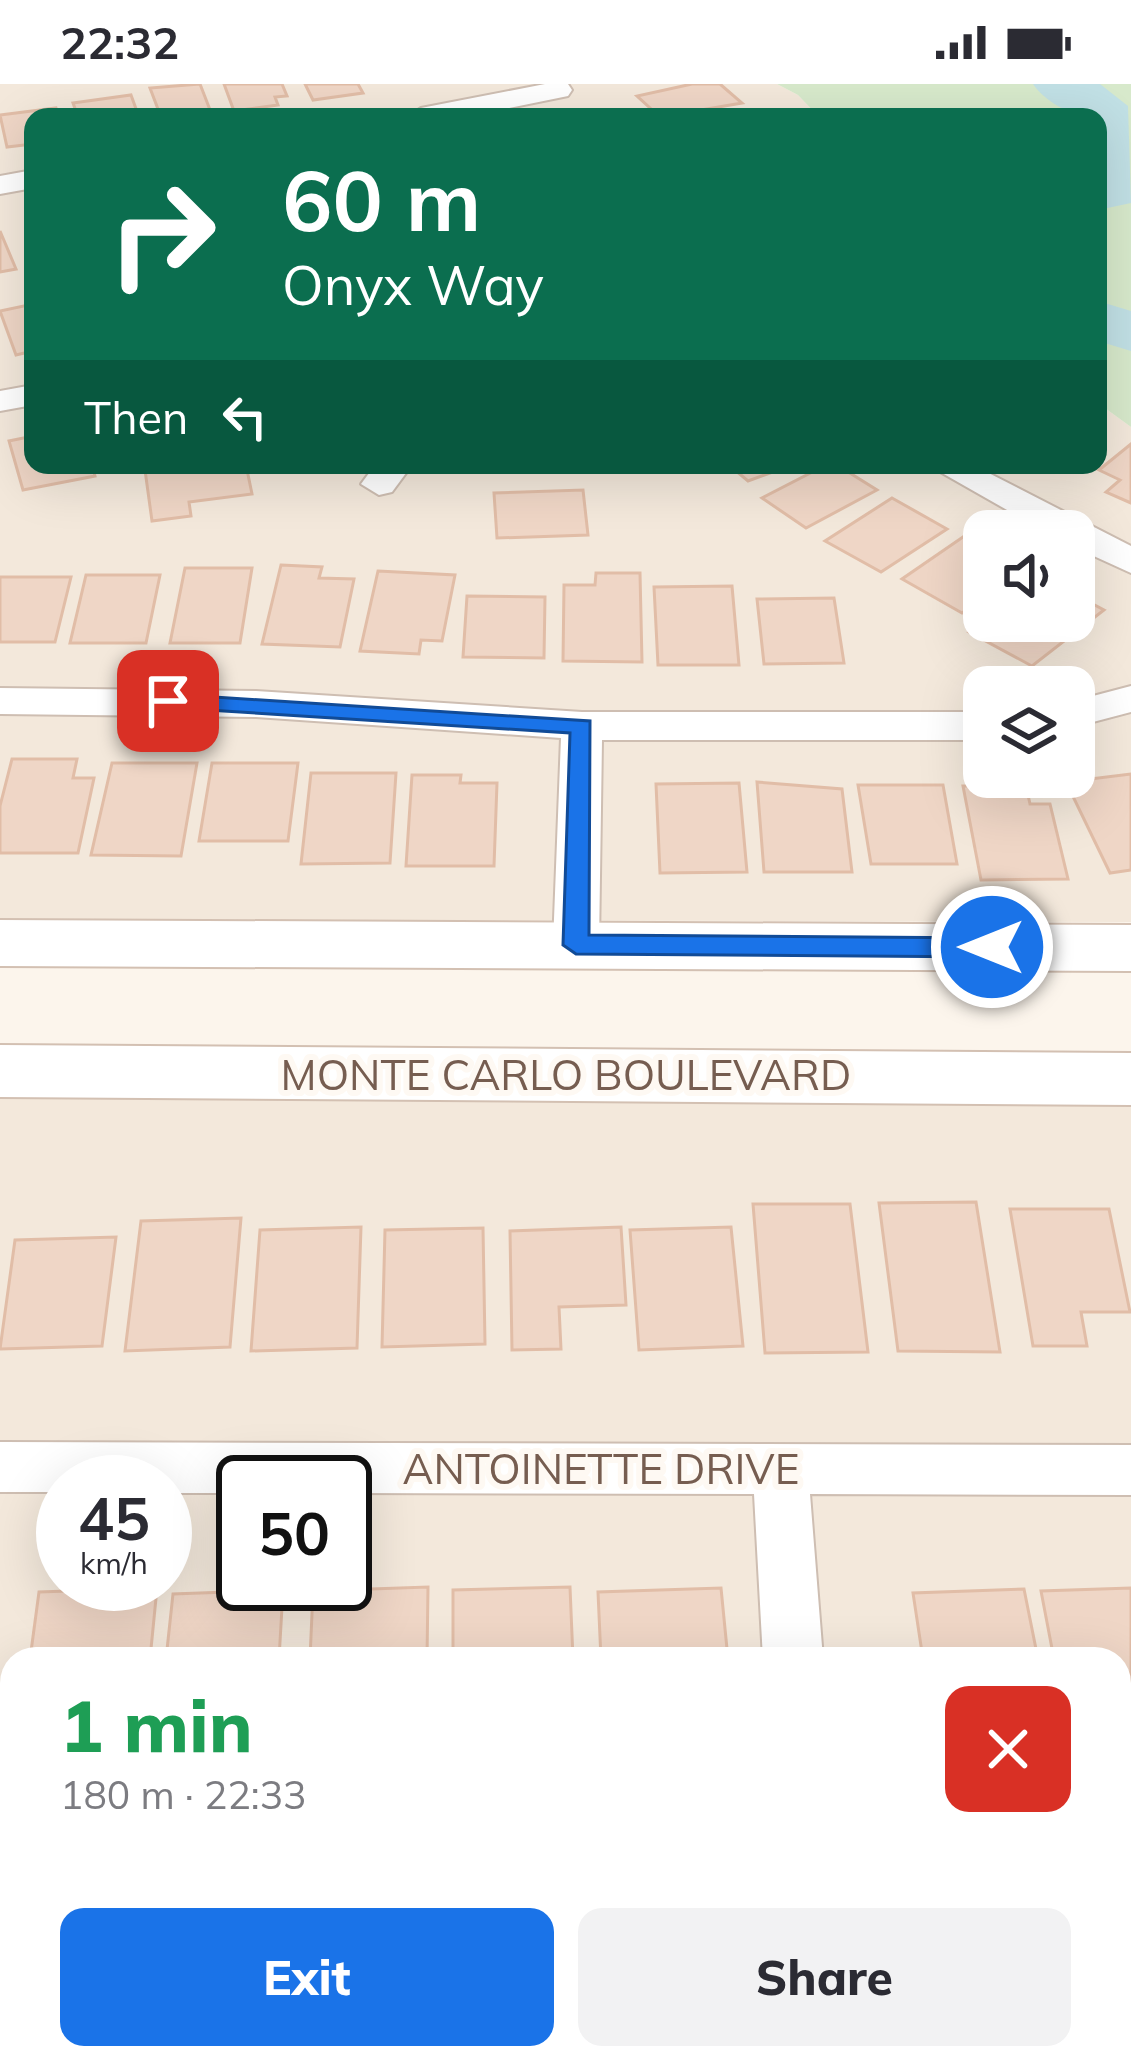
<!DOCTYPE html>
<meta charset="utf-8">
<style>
body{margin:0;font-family:Mulish,sans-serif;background:#f2f2f3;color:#2b2b33;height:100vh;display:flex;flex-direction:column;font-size:45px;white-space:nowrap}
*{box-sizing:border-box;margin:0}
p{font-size:39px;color:#7c7c81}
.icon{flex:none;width:66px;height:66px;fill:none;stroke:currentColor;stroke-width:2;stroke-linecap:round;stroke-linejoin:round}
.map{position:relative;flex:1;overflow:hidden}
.side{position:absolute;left:0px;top:1563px;width:1131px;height:423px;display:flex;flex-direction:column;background:#fff;border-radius:36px 36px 0 0;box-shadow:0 12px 48px #0002}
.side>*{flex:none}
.banner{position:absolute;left:24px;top:24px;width:1083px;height:366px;border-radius:24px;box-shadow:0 12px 48px #0002;background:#0b6e4f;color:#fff;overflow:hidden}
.tools{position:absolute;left:963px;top:426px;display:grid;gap:24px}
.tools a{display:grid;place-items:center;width:132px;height:132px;border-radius:24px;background:#fff;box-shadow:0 12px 48px #0002;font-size:60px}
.speed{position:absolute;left:36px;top:1371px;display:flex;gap:24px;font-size:60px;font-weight:700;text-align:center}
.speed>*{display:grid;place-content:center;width:156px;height:156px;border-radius:50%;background:#fff;box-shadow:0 12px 48px #0002;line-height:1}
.speed small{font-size:30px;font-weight:400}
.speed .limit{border:6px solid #111;border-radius:18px;background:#fff;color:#111}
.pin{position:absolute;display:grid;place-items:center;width:102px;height:102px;color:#fff;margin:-51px;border-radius:24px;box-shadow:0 6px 18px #0006}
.me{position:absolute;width:132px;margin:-66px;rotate:270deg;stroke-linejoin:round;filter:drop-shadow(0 0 9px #0008)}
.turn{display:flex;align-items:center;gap:42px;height:252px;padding:0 60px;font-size:54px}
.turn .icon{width:156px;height:156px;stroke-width:2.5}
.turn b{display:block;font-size:84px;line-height:102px}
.then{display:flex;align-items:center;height:114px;padding:0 60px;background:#0003;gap:24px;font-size:45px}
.round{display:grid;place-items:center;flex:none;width:126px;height:126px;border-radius:24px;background:#f2f2f3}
.head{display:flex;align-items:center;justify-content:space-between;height:204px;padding:0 60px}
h1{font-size:72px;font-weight:800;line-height:90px;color:#1e9e55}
.action{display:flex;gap:24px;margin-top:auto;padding:24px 60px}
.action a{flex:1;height:138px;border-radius:24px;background:#1a73e8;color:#fff;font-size:48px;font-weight:800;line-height:138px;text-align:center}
.action a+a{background:#f2f2f3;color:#2b2b33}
.status{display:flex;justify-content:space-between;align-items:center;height:84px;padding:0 60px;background:#fff;direction:ltr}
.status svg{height:33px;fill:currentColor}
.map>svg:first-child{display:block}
.residential{fill:#f3e8db;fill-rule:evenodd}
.green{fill:#d7e9cb}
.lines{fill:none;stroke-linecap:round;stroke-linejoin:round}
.river{fill:#c1e0e5;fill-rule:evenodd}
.building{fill:#efd6c6;stroke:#e1bda7;stroke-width:3}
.street-casing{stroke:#cebeb2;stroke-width:4}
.secondary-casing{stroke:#d3c0b2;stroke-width:4}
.street{fill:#fff;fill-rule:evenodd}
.secondary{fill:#fff;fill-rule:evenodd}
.route{fill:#1a73e8;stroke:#114b97;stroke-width:3}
.labels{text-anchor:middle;stroke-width:12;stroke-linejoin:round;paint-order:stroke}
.street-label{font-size:42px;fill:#765d50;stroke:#fef9f3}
</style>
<div class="status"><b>22:32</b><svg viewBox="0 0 49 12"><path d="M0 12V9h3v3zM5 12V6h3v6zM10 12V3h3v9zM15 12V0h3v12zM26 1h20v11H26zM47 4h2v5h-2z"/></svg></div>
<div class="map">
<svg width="1131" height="1984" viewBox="0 0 1131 1984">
<rect width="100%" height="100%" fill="#fcf5ec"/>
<g class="residential">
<path d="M0,0H777L798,11L819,33H33V381H1098V319L1131,343V838L0,835ZM984,447H1074V537H984ZM984,603H1074V693H984Z"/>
<path d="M0,1014L1131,1021V1984H0ZM63,1398H165V1500H63ZM243,1398H345V1500H243ZM12,1575H1119V1974H12Z"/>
</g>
<polygon class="green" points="777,0 1131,0 1131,343 1098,319 1098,33 819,33 798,11"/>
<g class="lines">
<g class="river">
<path d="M1033,0H1100L1128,22L1131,119L1098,126V33C1074,33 1047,20 1033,0Z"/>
<polygon points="1098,217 1131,227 1131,267 1098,257"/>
</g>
</g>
<g class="building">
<polygon points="200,0 212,31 161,33 150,4"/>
<polygon points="224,0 282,0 287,12 275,13 278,21 234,27"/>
<polygon points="305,0 358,0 363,9 313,16"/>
<polygon points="692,0 720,0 742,19 660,33 637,12"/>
<polygon points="131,11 139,33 78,33 73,19"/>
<polygon points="56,24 59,33 33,33 33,60 7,63 0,31"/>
<polygon points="0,147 16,185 0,188"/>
<polygon points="33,220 33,267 16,271 0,227"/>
<polygon points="33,352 33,381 92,381 95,392 23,406 9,357"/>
<polygon points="1131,360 1131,419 1106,408 1120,396 1099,386"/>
<polygon points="186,381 246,381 252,410 189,418 191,432 152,437 145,386"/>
<polygon points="729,381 792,381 748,397"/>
<polygon points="826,381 837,381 877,406 806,444 762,414"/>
<polygon points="583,406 588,451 497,454 494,409"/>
<polygon points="892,414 947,445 881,488 825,457"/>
<polygon points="963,453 984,464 984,513 962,529 902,495"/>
<polygon points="281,481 322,483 319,494 354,495 340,563 262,560"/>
<polygon points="185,484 252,484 240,559 170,559"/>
<polygon points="378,487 455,491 442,557 421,556 419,570 360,567"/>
<polygon points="596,489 640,489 642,578 563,577 564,501 595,501"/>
<polygon points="86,491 160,491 146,559 70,559"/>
<polygon points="0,493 71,493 55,558 0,558"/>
<polygon points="732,502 739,581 658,581 654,503"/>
<polygon points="1074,510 1104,526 1032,582 969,548 984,536 1074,537"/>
<polygon points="467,512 545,513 544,574 463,573"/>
<polygon points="834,514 844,579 764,580 757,515"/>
<polygon points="12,675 77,675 73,694 94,694 78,769 0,769 0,722"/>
<polygon points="112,679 197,679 181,772 91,771"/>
<polygon points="212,679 298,679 288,757 199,757"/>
<polygon points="311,689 396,689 390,779 301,780"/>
<polygon points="1131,690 1131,786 1110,789 1066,698"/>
<polygon points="412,691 461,691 460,699 497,699 494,782 406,782"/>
<polygon points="757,698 842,705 852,788 764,788"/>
<polygon points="739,699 747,788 660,789 656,700"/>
<polygon points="858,701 943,701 957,780 871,780"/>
<polygon points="963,702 1026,702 1030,720 1050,720 1068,795 981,796"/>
<polygon points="976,1118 1000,1268 898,1267 879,1119"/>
<polygon points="753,1120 850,1120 868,1268 765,1269"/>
<polygon points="1010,1125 1109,1125 1130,1228 1081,1228 1087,1262 1033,1262"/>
<polygon points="241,1134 230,1263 125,1267 141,1137"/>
<polygon points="361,1143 357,1264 251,1267 260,1146"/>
<polygon points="621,1143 626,1221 559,1223 561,1265 512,1266 510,1147"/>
<polygon points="731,1143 743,1262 639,1266 630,1146"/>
<polygon points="483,1144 485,1260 382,1263 385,1146"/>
<polygon points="116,1153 102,1262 0,1265 15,1156"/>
<polygon points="428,1503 427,1575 310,1575 313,1507"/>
<polygon points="570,1503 573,1575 453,1575 453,1506"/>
<polygon points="157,1504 150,1575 30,1575 39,1508"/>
<polygon points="721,1504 728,1575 601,1575 598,1508"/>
<polygon points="1131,1504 1131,1651 1119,1651 1119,1575 1054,1575 1041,1507"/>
<polygon points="1024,1505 1038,1575 923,1575 913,1509"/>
<polygon points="283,1506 279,1575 166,1575 173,1510"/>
<polygon points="1119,1871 1131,1871 1131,1984 1118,1984 1116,1974"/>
<polygon points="0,1921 12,1921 12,1974 80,1974 79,1984 0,1984"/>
<polygon points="120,1974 253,1974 252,1984 119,1984"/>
<polygon points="277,1974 405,1974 404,1984 276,1984"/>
<polygon points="433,1974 567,1974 568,1984 433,1984"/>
<polygon points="601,1974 748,1974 749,1984 601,1984"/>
<polygon points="952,1974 1082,1974 1084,1984 954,1984"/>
</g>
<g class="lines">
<g class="street-casing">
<g id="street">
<polygon points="545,0 568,0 572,6 568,12 465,33 407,33 421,24"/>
<polygon points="33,86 33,104 0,110 0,92"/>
<polygon points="33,301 33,321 0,327 0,307"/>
<polygon points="375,381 412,381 392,408 379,411 361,400"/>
<polygon points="928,381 973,381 1131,462 1131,489 1074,463 1074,447 1044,447"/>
<polygon points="1131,602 1131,628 1074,643 1074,617"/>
<polygon points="0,604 256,607 582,628 984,628 984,656 602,656 599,861 592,873 576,878 560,873 553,861 561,654 256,633 0,630"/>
<polygon points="0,1358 1131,1361 1131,1411 810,1410 823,1575 763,1575 754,1410 345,1409 345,1398 243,1398 243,1409 165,1409 165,1398 63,1398 63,1408 0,1408"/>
<polygon points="786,1974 854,1974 855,1984 787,1984"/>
</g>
</g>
<g class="secondary-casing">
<g id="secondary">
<polygon points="0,836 1131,841 1131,887 0,882"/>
<polygon points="0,961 1131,969 1131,1021 0,1013"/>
</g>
</g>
<use href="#street" class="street"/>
<use href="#secondary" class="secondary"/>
</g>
<polygon class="route" points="168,610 590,637 589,851 992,854 1005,863 992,873 576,870 563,861 570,649 160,623 160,612"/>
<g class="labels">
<g class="street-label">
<text x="566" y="1006">MONTE CARLO BOULEVARD</text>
<text x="601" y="1400">ANTOINETTE DRIVE</text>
</g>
</g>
</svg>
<div class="tools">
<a><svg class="icon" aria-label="sound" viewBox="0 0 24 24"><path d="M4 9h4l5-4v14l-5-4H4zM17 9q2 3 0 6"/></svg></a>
<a><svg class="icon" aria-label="layers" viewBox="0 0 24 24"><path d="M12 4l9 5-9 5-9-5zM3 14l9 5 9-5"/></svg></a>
</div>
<div class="speed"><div>45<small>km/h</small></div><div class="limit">50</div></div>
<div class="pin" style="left:168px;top:617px;background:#d93025"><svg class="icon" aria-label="arrive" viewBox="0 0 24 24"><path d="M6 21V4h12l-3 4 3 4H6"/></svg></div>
<svg class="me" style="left:992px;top:863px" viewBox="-20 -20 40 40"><circle r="17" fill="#1a73e8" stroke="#fff" stroke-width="3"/><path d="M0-11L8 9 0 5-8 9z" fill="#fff"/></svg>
<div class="banner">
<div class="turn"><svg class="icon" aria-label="right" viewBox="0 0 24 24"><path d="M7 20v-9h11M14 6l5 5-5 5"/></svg><div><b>60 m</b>Onyx Way</div></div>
<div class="then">Then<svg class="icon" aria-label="left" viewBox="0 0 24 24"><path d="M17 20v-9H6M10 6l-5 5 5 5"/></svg></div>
</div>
<section class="side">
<div class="head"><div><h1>1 min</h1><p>180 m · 22:33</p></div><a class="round" style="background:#d93025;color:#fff"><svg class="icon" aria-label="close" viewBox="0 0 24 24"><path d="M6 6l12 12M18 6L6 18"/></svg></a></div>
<div class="action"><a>Exit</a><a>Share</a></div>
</section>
</div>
